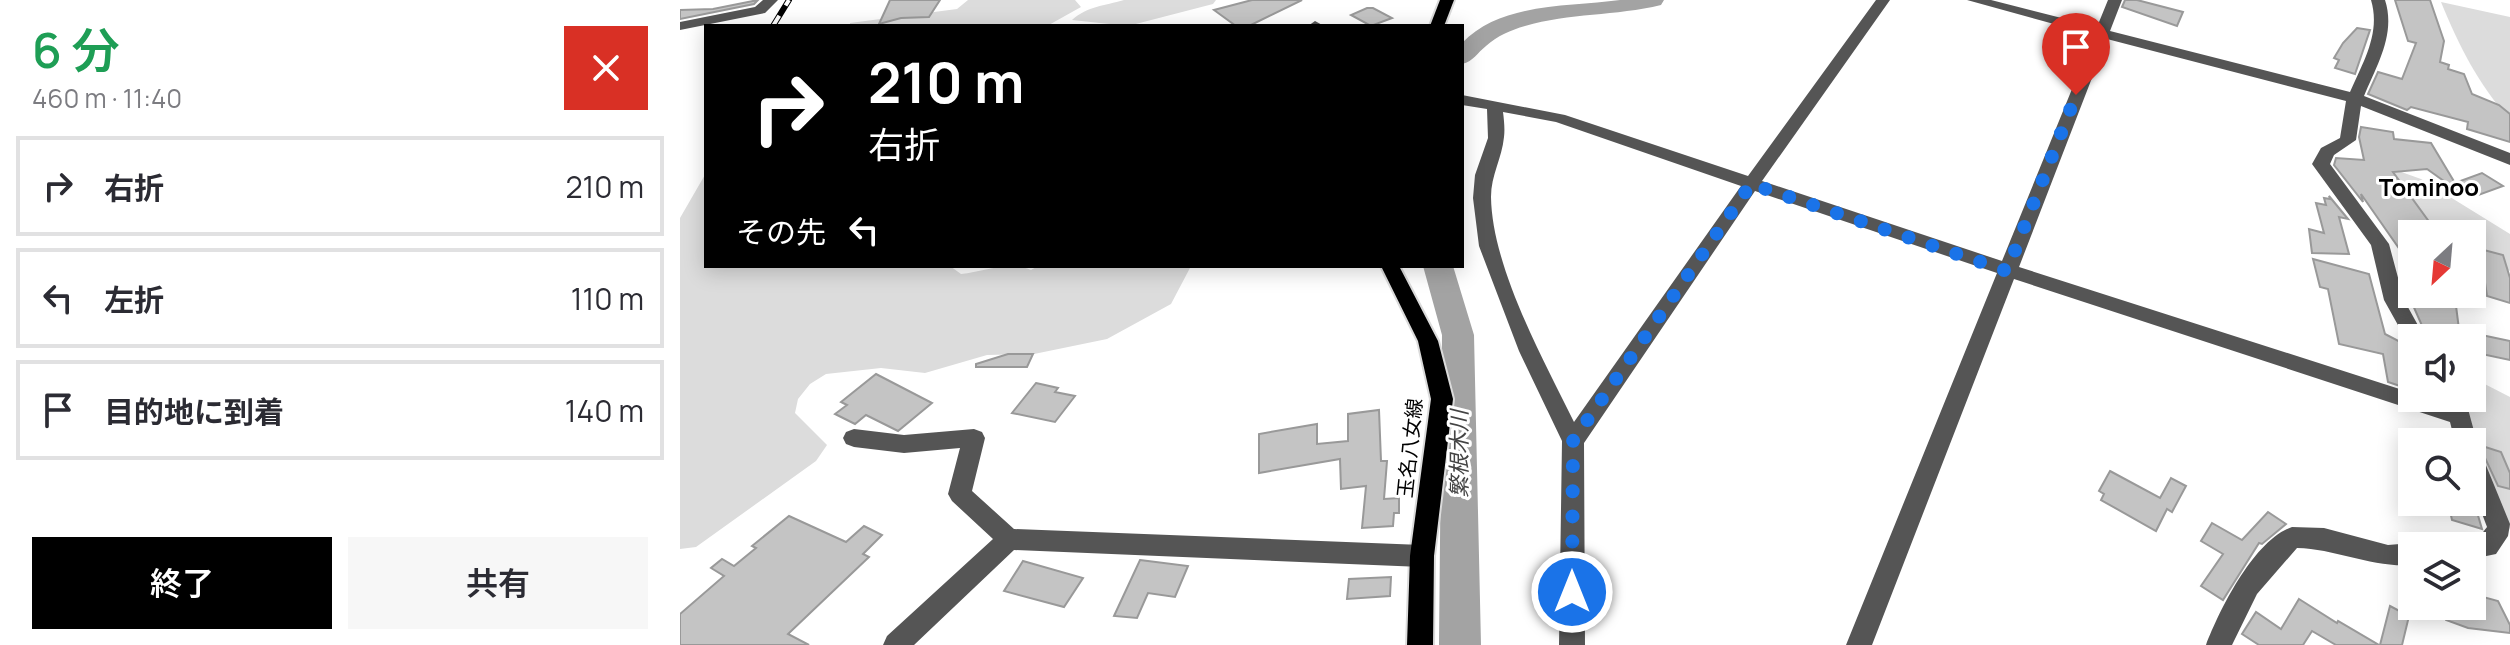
<!DOCTYPE html>
<html lang="ja">
<meta charset="utf-8">
<style>
body{margin:0;font-family:Manrope,"Noto Sans JP",sans-serif;background:#f7f7f7;color:#2b2b33;height:100vh;display:flex;flex-direction:column;font-size:30px;white-space:nowrap}
*{box-sizing:border-box;margin:0}
p{font-size:26px;color:#7c7c81}
.icon{flex:none;width:44px;height:44px;fill:none;stroke:currentColor;stroke-width:2;stroke-linecap:round;stroke-linejoin:round}
.map{position:relative;flex:1;overflow:hidden}
.panel{display:flex;flex-direction:column;background:#fff;width:680px}
.panel>*{flex:none}
.top-card{position:absolute;left:24px;top:24px;width:760px;height:244px;border-radius:0px;box-shadow:0 4px 20px #0003;background:#000;color:#fff;overflow:hidden}
.needle{width:52px;rotate:206deg}
.fabs{position:absolute;left:1718px;top:220px;display:grid;gap:16px}
.fabs a{display:grid;place-items:center;width:88px;height:88px;border-radius:0px;background:#fff;box-shadow:0 4px 20px #0003;font-size:40px}
.pin{position:absolute;display:grid;place-items:center;width:68px;height:68px;color:#fff;margin:-82px -34px;border-radius:50% 50% 50% 0;rotate:-45deg;box-shadow:0 0 8px #0007}
.pin .icon{rotate:45deg}
.me{position:absolute;width:88px;margin:-44px;rotate:0deg;stroke-linejoin:round;filter:drop-shadow(0 0 6px #0008)}
.turn{display:flex;align-items:center;gap:28px;height:168px;padding:0 32px;font-size:36px}
.turn .icon{width:104px;height:104px;stroke-width:2.5}
.turn b{display:block;font-size:56px;line-height:68px}
.then{display:flex;align-items:center;height:76px;padding:0 32px;background:#0003;gap:16px;font-size:30px}
.round{display:grid;place-items:center;flex:none;width:84px;height:84px;border-radius:0px;background:#f7f7f7}
.headline{display:flex;align-items:center;justify-content:space-between;height:136px;padding:0 32px}
h1{font-size:48px;font-weight:600;line-height:60px;color:#1e9e55}
.action{display:flex;gap:16px;margin-top:auto;padding:16px 32px}
.action a{flex:1;height:92px;border-radius:0px;background:#000;color:#fff;font-size:32px;font-weight:600;line-height:92px;text-align:center}
.action a+a{background:#f7f7f7;color:#2b2b33}
ul{padding:0;list-style:none}
li{display:flex;align-items:center;gap:24px;height:100px;margin:0 16px 12px;padding:0 16px;border:4px solid #e1e1e2;border-radius:0px}
li div{flex:1}
li b{display:block;font-size:30px}
li em{font-style:normal}
main{display:flex;flex:1;min-height:0}
.map>svg:first-child{display:block}
.green{fill:#dcdcdc}
.lines{fill:none;stroke-linecap:round;stroke-linejoin:round}
.river{fill:#a3a3a3;fill-rule:evenodd}
.building{fill:#c4c4c4;stroke:#999;stroke-width:2}
.major-casing{stroke:#dbdbdb;stroke-width:4}
.minor{fill:#555;fill-rule:evenodd}
.major{fill:#000;fill-rule:evenodd}
.rail-casing{stroke:#000;stroke-width:6}
.rail{stroke:#fff;stroke-width:4;stroke-dasharray:12;stroke-linecap:butt}
.route{stroke:#1a73e8;stroke-width:14;stroke-dasharray:0 25.2}
.labels{text-anchor:middle;stroke-width:6;stroke-linejoin:round;paint-order:stroke}
.street-label{font-size:20px;fill:#000;stroke:#fff}
.water-label{font-size:22px;font-style:italic;fill:#444;stroke:#fff}
.quarter-label{font-size:24px;font-weight:bold;fill:#000;stroke:#fff}
</style>
<main>
<section class="panel">
<div class="headline"><div><h1>6 分</h1><p>460 m · 11:40</p></div><a class="round" style="background:#d93025;color:#fff"><svg class="icon" aria-label="close" viewBox="0 0 24 24"><path d="M6 6l12 12M18 6L6 18"/></svg></a></div>
<ul>
<li><svg class="icon" aria-label="right" viewBox="0 0 24 24"><path d="M7 20v-9h11M14 6l5 5-5 5"/></svg><div><b>右折</b></div><em>210 m</em></li>
<li><svg class="icon" aria-label="left" viewBox="0 0 24 24"><path d="M17 20v-9H6M10 6l-5 5 5 5"/></svg><div><b>左折</b></div><em>110 m</em></li>
<li><svg class="icon" aria-label="arrive" viewBox="0 0 24 24"><path d="M6 21V4h12l-3 4 3 4H6"/></svg><div><b>目的地に到着</b></div><em>140 m</em></li>
</ul>
<div class="action"><a>終了</a><a>共有</a></div>
</section>
<div class="map">
<svg width="1830" height="645" viewBox="0 0 1830 645">
<rect width="100%" height="100%" fill="#fff"/>
<g class="green">
<polygon points="288,0 395,0 401,7 367,26 170,26 170,23 277,9"/>
<path d="M444,0H536L533,4L448,26L392,20C408,6 424,6 444,0Z"/>
<path d="M1761,2L1830,17V120C1797,82 1780,48 1761,2Z"/>
<polygon points="1713,169 1741,179 1830,234 1830,271 1800,254 1792,254 1792,234 1753,234 1704,176"/>
<path d="M26,173V266H270L281,274C305,272 327,260 351,270L358,266H511L491,304L427,339L354,354L307,355L245,373L201,368L146,374L130,384L118,399L115,413L147,445L136,461L16,547L0,549V218Z"/>
<polygon points="1793,378 1830,397 1830,530 1784,421 1789,398 1792,398"/>
</g>
<g class="lines">
<g class="river">
<path d="M940,0H984L981,5C936,16 889,13 845,26C831,30 817,36 806,46C797,53 794,61 782,64V43C821,2 889,7 940,0Z"/>
<polygon points="743,266 773,266 794,335 801,645 759,645 762,335"/>
</g>
</g>
<g class="building">
<polygon points="78,0 74,4 0,19 0,10 33,9"/>
<polygon points="210,0 260,0 249,17 221,18 199,24"/>
<polygon points="572,0 622,0 569,26 556,26 534,10"/>
<polygon points="1445,0 1457,0 1503,12 1497,26 1442,7"/>
<polygon points="1715,0 1750,0 1764,41 1760,62 1769,65 1768,69 1784,74 1792,94 1819,105 1830,114 1830,142 1787,129 1788,122 1731,107 1727,110 1688,94 1698,72 1722,79 1736,43 1728,41"/>
<polygon points="687,8 693,8 712,18 691,26 671,15"/>
<polygon points="1677,28 1690,30 1675,74 1655,68 1659,60 1654,58 1663,43"/>
<polygon points="1681,127 1713,132 1714,139 1751,143 1775,183 1802,173 1823,186 1793,197 1777,186 1782,194 1747,169 1713,172 1758,234 1732,234 1732,267 1681,194 1683,202 1654,165 1656,158 1684,160 1679,137"/>
<polygon points="1649,196 1668,219 1659,217 1669,254 1632,253 1629,229 1644,233 1636,203 1646,205 1644,198 1650,199"/>
<polygon points="1800,249 1823,255 1830,278 1830,303 1807,296"/>
<polygon points="1633,259 1689,274 1705,334 1732,348 1732,390 1708,382 1703,354 1659,344 1648,289 1640,287"/>
<polygon points="1728,294 1760,294 1775,298 1780,337 1743,328"/>
<polygon points="1792,333 1830,341 1830,360 1792,352"/>
<polygon points="328,354 353,354 347,367 296,367 296,364"/>
<polygon points="196,374 252,403 218,431 186,415 175,424 155,414 167,405 161,402"/>
<polygon points="356,383 378,388 375,392 395,396 375,422 332,413"/>
<polygon points="699,410 701,461 707,461 704,499 719,498 719,513 714,513 713,526 682,528 686,486 661,489 660,459 579,473 579,434 637,424 637,444 668,441 668,414"/>
<polygon points="1799,445 1821,452 1830,473 1830,489 1818,486"/>
<polygon points="1430,471 1480,498 1491,478 1506,486 1492,512 1487,509 1476,531 1421,500 1424,494 1419,491"/>
<polygon points="1768,502 1794,502 1802,529 1772,520"/>
<polygon points="1588,512 1606,524 1582,544 1579,543 1543,600 1521,586 1543,554 1521,541 1532,523 1562,540"/>
<polygon points="109,516 166,542 184,526 202,535 183,554 189,557 108,634 129,645 0,645 0,614 44,576 31,568 42,559 54,566 76,548 72,546"/>
<polygon points="460,560 508,566 495,597 468,593 457,618 434,616"/>
<polygon points="343,561 403,578 384,607 324,591"/>
<polygon points="1792,576 1803,597 1818,601 1830,625 1830,633 1788,628 1766,620 1759,606 1792,606"/>
<polygon points="711,577 710,596 667,599 669,579"/>
<polygon points="1619,599 1657,623 1658,621 1699,645 1656,645 1632,631 1623,645 1579,645 1562,634 1576,612 1601,629"/>
<polygon points="1710,606 1729,616 1722,645 1700,645"/>
</g>
<g class="lines">
<g class="major-casing">
<g id="major">
<polygon points="760,0 774,0 764,26 750,26"/>
<polygon points="701,266 719,266 758,341 773,399 754,556 753,645 727,645 730,556 751,399 738,341"/>
</g>
</g>
<g class="minor">
<polygon points="83,0 98,0 85,13 0,30 0,22 75,7"/>
<path d="M1196,0H1210L1082,181L1322,261L1414,35L1287,0H1311L1417,27L1428,0H1442L1430,31L1670,92C1683,62 1701,33 1691,0H1705C1716,34 1697,65 1684,96L1830,153V165L1681,106L1676,140L1654,155L1650,164L1709,244L1724,300L1745,338H1732V345L1728,343L1704,300L1691,245L1632,164L1641,148L1660,138L1666,101L1427,39L1339,267L1732,393V398H1748L1765,403L1763,398H1785L1797,442L1792,449L1800,451L1803,458L1830,524L1828,536L1816,554L1792,559V546H1781L1783,540L1800,536L1807,527L1792,487V442H1775L1770,422L1334,279L1192,645H1166L1317,273L1075,191L904,443L905,645H879L882,441L839,351L799,246L793,198L795,175L808,138L807,109L782,105V95L885,115L1068,176ZM823,112L876,122L1061,186L894,422C863,359 812,267 811,197C811,175 822,158 824,137C825,129 824,120 823,112Z"/>
<polygon points="635,21 644,26 628,26"/>
<polygon points="174,429 224,435 294,429 302,432 305,438 292,491 334,529 742,545 751,548 754,556 751,564 742,567 334,550 234,645 203,645 207,636 313,539 272,501 268,494 280,448 224,453 174,447 166,444 163,438 166,432"/>
<path d="M1612,527L1644,528L1708,545L1732,543L1739,546H1732V565C1692,568 1657,549 1617,548L1577,594L1552,645H1526C1540,609 1574,540 1612,527Z"/>
</g>
<use href="#major" class="major"/>
<g class="rail-casing">
<polyline id="rail" points="93,26 109,0"/>
</g>
<use href="#rail" class="rail"/>
</g>
<g class="lines">
<polyline class="route" points="892,592 893,441 1071,184 1327,271 1396,95"/>
</g>
<g class="labels">
<g class="street-label">
<text transform="translate(730 448) rotate(-84)" y="7">玉名八女線</text>
</g>
<g class="water-label">
<text transform="translate(779 454) rotate(-90)" y="8">繁根木川</text>
</g>
<g class="quarter-label">
<text x="1749" y="196">Tominoo</text>
</g>
</g>
</svg>
<div class="fabs">
<a><svg class="needle" viewBox="-14 -14 28 28"><path d="M0-13l5 13h-10z" fill="#e53935"/><path d="M0 13l5-13h-10z" fill="#7c7c81"/></svg></a>
<a><svg class="icon" aria-label="sound" viewBox="0 0 24 24"><path d="M4 9h4l5-4v14l-5-4H4zM17 9q2 3 0 6"/></svg></a>
<a><svg class="icon" aria-label="search" viewBox="0 0 24 24"><circle cx="10" cy="10" r="6"/><path d="M15 15l6 6"/></svg></a>
<a><svg class="icon" aria-label="layers" viewBox="0 0 24 24"><path d="M12 4l9 5-9 5-9-5zM3 14l9 5 9-5"/></svg></a>
</div>
<div class="pin" style="left:1396px;top:95px;background:#d93025"><svg class="icon" aria-label="arrive" viewBox="0 0 24 24"><path d="M6 21V4h12l-3 4 3 4H6"/></svg></div>
<svg class="me" style="left:892px;top:592px" viewBox="-20 -20 40 40"><circle r="17" fill="#1a73e8" stroke="#fff" stroke-width="3"/><path d="M0-11L8 9 0 5-8 9z" fill="#fff"/></svg>
<div class="top-card">
<div class="turn"><svg class="icon" aria-label="right" viewBox="0 0 24 24"><path d="M7 20v-9h11M14 6l5 5-5 5"/></svg><div><b>210 m</b>右折</div></div>
<div class="then">その先<svg class="icon" aria-label="left" viewBox="0 0 24 24"><path d="M17 20v-9H6M10 6l-5 5 5 5"/></svg></div>
</div>
</div>
</main>
